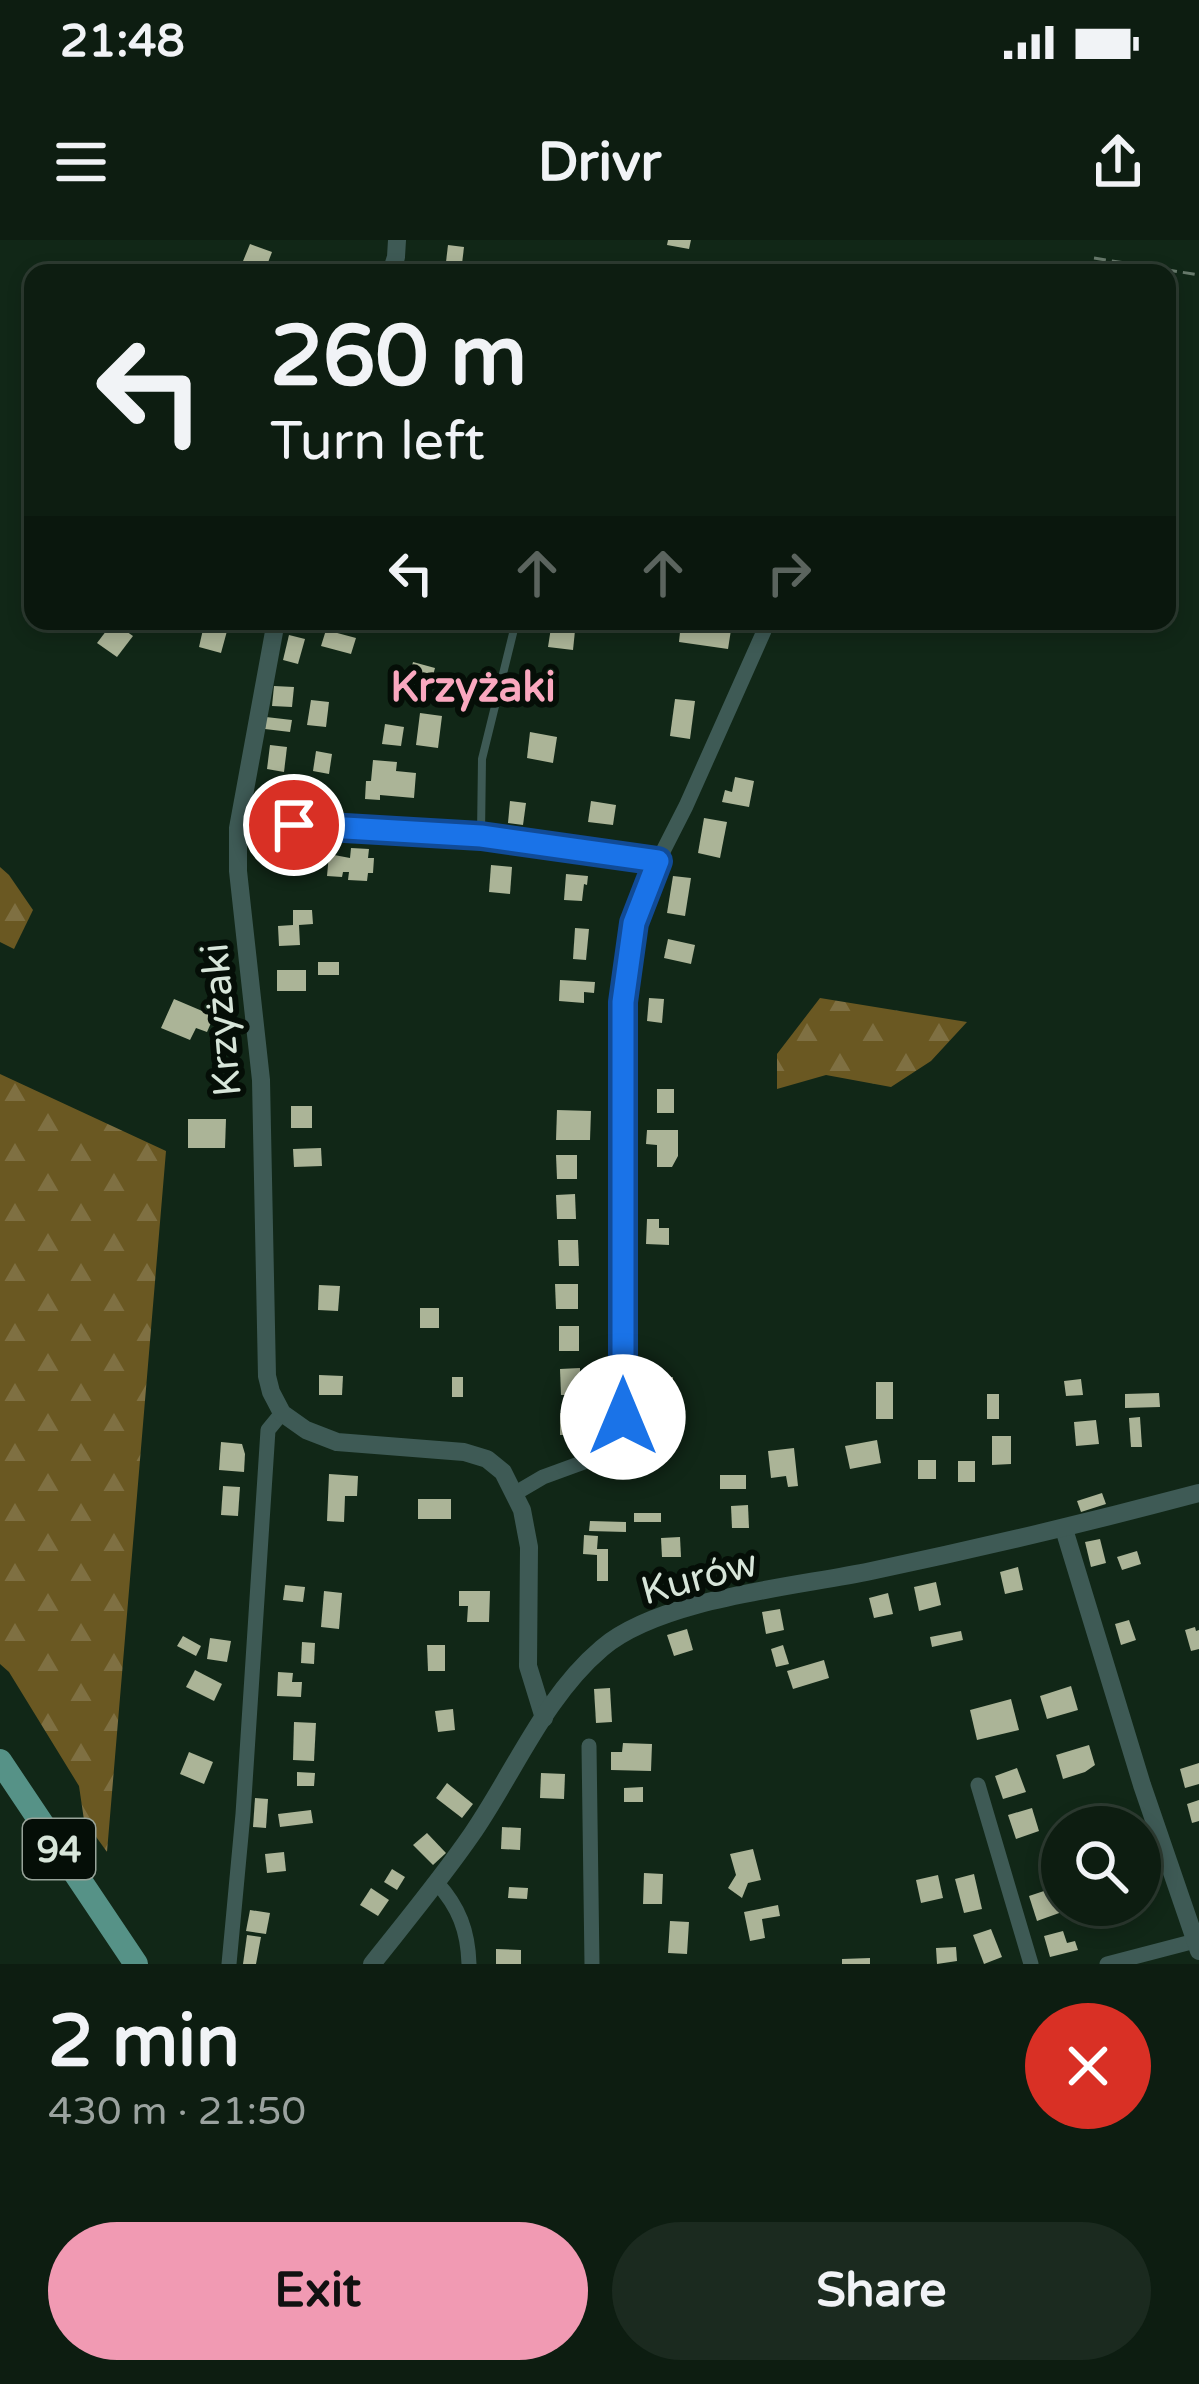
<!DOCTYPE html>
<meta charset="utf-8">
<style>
body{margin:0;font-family:"Varela Round",sans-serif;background:#1b2a1f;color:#f1f3f6;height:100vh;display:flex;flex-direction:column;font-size:45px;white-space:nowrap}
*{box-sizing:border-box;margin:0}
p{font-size:39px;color:#9aa29f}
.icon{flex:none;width:66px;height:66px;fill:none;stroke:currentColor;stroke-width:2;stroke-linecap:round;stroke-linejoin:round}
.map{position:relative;height:1724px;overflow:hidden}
.side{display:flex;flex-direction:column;background:#0d1d11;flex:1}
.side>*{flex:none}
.hud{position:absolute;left:24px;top:24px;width:1152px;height:366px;border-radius:24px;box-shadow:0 6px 18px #0003,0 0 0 3px #2d3b31;background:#0d1d11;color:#f1f3f6;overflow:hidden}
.buttons{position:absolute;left:1041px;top:1566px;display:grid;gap:24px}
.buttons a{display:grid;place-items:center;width:120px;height:120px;border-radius:50%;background:#0d1d11;box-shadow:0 6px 18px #0003,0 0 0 3px #2d3b31;font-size:60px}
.pin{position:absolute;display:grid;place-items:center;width:102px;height:102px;color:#fff;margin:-51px;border:6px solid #fff;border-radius:50%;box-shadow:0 3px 12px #0007}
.me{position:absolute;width:132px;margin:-66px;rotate:0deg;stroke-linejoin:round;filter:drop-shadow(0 0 9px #0008)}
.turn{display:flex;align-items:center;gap:42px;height:252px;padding:0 48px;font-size:54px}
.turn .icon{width:156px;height:156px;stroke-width:2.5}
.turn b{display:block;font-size:84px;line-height:102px}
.lanes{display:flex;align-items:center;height:114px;padding:0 48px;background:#0003;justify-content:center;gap:60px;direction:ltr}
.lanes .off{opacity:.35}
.round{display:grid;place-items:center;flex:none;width:126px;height:126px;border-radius:63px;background:#1b2a1f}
.summary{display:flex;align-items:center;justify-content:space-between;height:204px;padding:0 48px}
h1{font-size:72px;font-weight:700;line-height:90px}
.cta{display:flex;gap:24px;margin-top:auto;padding:24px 48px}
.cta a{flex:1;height:138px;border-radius:72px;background:#f19ab3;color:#111;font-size:48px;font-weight:700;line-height:138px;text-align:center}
.cta a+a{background:#1b2a1f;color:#f1f3f6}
.status{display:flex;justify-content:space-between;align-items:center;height:84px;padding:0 60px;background:#0d1d11;direction:ltr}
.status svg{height:33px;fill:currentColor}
header{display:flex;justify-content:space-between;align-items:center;height:156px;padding:0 48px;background:#0d1d11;font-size:54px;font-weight:700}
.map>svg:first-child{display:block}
.forest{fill:url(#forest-firs)}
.building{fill:#abb497}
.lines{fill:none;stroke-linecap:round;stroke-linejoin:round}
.path{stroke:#67796b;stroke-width:3;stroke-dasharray:12 6;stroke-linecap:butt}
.service{stroke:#3e5a55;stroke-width:8}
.minor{stroke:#3e5a55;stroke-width:15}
.tertiary{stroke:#3e5a55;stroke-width:18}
.primary{stroke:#569287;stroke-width:24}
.route-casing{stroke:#114b97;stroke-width:30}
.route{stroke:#1a73e8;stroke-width:21}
.labels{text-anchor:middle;stroke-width:12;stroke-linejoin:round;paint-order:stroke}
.shield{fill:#050e07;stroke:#98a49a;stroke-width:3}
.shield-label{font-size:36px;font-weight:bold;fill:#d7e5d9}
.street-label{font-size:39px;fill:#d7e5d9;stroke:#050e07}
.neighbourhood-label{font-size:42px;font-weight:bold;fill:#faa8bf;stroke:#050e07}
</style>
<div class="status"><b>21:48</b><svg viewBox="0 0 49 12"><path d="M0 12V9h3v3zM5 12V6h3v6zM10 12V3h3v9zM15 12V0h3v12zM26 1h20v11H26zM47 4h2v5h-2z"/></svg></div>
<header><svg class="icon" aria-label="menu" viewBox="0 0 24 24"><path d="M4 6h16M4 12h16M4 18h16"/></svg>Drivr<svg class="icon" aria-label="share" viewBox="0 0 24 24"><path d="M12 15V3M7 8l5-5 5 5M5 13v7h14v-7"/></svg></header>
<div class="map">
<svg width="1199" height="1724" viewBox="0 0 1199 1724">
<defs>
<pattern id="forest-firs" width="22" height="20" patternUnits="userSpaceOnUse" patternTransform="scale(3)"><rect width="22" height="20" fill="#6a5822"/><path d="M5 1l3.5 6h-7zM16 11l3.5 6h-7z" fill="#7f7042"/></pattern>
</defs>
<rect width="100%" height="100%" fill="#112717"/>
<g class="forest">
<polygon points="0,627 9,635 33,670 14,709 0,702"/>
<polygon points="820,758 967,782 931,821 891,847 826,835 777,849 777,814"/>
<polygon points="0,834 166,911 107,1612 84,1580 79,1546 9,1432 0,1424"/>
</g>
<g class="building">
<polygon points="668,0 691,0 689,9 667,5"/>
<polygon points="250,4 272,12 264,33 241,26"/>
<polygon points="448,5 464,7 462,24 446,22"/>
<polygon points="335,21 349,26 347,33 331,33"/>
<polygon points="289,22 307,28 305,33 285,33"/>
<polygon points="552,381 576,381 573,410 548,407"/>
<polygon points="113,382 133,396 117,417 97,403"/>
<polygon points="681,383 731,390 728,409 679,402"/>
<polygon points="204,385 227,391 221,413 199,407"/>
<polygon points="326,390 356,398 351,414 321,406"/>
<polygon points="289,395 305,399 298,424 283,420"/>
<polygon points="413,422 435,428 432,439 410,434"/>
<polygon points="274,446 294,447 292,467 272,466"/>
<polygon points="675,459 695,461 690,499 670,496"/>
<polygon points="311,460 329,462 326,487 307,485"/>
<polygon points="420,473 442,476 438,508 416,505"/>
<polygon points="266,477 292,480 290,492 265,489"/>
<polygon points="385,484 404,487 401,506 382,504"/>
<polygon points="530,492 557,497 553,523 527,518"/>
<polygon points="270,505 287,507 284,532 267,529"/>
<polygon points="316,511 332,514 329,534 313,531"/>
<polygon points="373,520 397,522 396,531 416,533 414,558 380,555 380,560 365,559 366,541 371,541"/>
<polygon points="735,537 754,541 749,567 722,562 725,550 732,552"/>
<polygon points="510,561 526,563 523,585 508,583"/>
<polygon points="591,561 616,565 613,585 588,582"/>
<polygon points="704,578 727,582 720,618 698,613"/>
<polygon points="351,608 369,609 368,618 374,618 373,633 368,633 367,641 348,640 349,632 343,632 342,637 327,636 329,614 350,618"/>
<polygon points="491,625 512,627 510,654 489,652"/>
<polygon points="566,634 588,636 587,645 584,644 582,661 564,660"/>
<polygon points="673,636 691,638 685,676 667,673"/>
<polygon points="293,670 312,670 313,684 299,685 300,705 279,706 278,686 293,685"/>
<polygon points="575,688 589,689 586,720 573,719"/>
<polygon points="668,699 695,705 691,724 664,718"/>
<rect x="318" y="722" width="21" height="13"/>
<rect x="277" y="730" width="29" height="21"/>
<polygon points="560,740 595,742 594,753 584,752 584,763 559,761"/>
<polygon points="649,758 664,759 662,783 647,781"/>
<polygon points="174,759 214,776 207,792 196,788 190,800 161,788"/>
<rect x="657" y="849" width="17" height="24"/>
<rect x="291" y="866" width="21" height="22"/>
<polygon points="557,870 591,871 590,900 556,900"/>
<polygon points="188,879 226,879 225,908 188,908"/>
<polygon points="647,890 678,890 678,916 672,927 657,927 657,905 646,904"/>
<polygon points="321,908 322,926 294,927 293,909"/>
<polygon points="556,915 577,915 577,939 557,939"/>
<polygon points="575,954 576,979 557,979 556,955"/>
<polygon points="647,979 659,979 659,988 669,988 669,1005 646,1004"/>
<polygon points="558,1000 578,1000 579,1026 559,1026"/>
<polygon points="555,1044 578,1044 578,1069 556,1069"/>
<polygon points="319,1045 340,1046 338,1071 318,1070"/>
<rect x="420" y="1068" width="19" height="20"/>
<rect x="559" y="1086" width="20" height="25"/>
<polygon points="580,1128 580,1155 561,1155 560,1129"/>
<polygon points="319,1135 343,1136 342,1155 319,1155"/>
<rect x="452" y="1137" width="11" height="20"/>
<polygon points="673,1137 673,1161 652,1161 652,1138"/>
<polygon points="1081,1139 1083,1155 1066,1156 1064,1141"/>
<rect x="876" y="1142" width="17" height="37"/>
<polygon points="1159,1153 1160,1167 1125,1168 1125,1154"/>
<rect x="987" y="1154" width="12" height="25"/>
<polygon points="560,1173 579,1173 580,1195 560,1195"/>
<polygon points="1140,1177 1142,1207 1131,1207 1129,1178"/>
<polygon points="1096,1180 1099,1204 1076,1206 1074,1182"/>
<polygon points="992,1196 1011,1196 1011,1224 992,1225"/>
<polygon points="877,1200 881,1223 850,1229 845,1206"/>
<polygon points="221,1202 242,1204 245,1214 244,1232 219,1230"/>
<polygon points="794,1208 798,1246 788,1247 786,1236 771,1238 768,1211"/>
<rect x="918" y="1220" width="18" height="19"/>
<rect x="958" y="1221" width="17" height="21"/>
<polygon points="329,1234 358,1236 357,1256 345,1256 344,1282 327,1281"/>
<rect x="720" y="1235" width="26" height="14"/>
<polygon points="223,1246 240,1247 238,1276 221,1275"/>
<polygon points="1102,1253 1106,1264 1081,1272 1077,1261"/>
<rect x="418" y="1259" width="33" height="20"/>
<polygon points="748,1265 749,1288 732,1288 731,1266"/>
<rect x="634" y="1273" width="27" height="9"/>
<polygon points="590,1281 626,1282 626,1292 589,1291"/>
<polygon points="584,1295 598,1296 597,1309 608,1309 608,1341 597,1341 597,1315 583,1314"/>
<polygon points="680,1297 681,1317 662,1317 661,1298"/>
<polygon points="1100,1299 1106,1323 1091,1327 1085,1302"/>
<polygon points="1137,1311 1141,1324 1122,1330 1117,1317"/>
<polygon points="1018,1327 1023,1350 1005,1354 1000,1332"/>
<polygon points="936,1342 941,1365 919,1371 914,1347"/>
<polygon points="285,1345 305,1347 303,1362 283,1360"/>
<polygon points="324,1351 342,1353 339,1389 321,1387"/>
<polygon points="459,1351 490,1351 489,1382 467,1382 468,1366 459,1366"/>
<polygon points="888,1353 893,1374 874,1378 869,1358"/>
<polygon points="780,1369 784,1390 766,1394 762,1372"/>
<polygon points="1129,1380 1136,1400 1121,1405 1115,1384"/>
<polygon points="1195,1387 1196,1391 1199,1390 1199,1409 1191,1411 1185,1390"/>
<polygon points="687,1389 693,1410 674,1416 667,1395"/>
<polygon points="961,1391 963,1400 932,1407 930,1397"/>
<polygon points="183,1396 201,1406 196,1416 177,1406"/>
<polygon points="210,1398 231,1401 227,1422 207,1419"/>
<polygon points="302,1402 315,1403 314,1424 301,1423"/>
<polygon points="427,1405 445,1405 445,1431 428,1431"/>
<polygon points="783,1405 789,1424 776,1427 771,1409"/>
<polygon points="824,1420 829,1438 793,1449 787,1431"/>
<polygon points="195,1430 222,1444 214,1461 186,1447"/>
<polygon points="278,1432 293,1433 292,1442 302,1442 301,1457 277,1456"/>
<polygon points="1071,1446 1078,1470 1047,1479 1040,1456"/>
<polygon points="610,1448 612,1482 596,1483 594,1449"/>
<polygon points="1011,1459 1019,1490 977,1500 970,1470"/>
<polygon points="453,1469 455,1490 438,1492 435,1471"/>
<polygon points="294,1482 316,1483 314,1521 293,1520"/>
<polygon points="623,1503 652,1504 651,1531 611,1530 611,1512 622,1512"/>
<polygon points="1089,1505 1095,1525 1085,1532 1063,1539 1056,1515"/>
<polygon points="189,1512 213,1522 204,1544 180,1534"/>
<polygon points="1199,1523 1199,1544 1185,1548 1180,1529"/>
<polygon points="1017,1528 1026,1552 1003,1559 995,1536"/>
<polygon points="297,1532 315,1533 314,1546 297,1546"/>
<polygon points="541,1533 565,1534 564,1559 540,1558"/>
<polygon points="447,1543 473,1564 462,1578 436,1558"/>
<polygon points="643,1547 643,1562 624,1562 624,1548"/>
<polygon points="255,1558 268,1559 266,1588 253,1587"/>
<polygon points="1199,1560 1199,1581 1192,1583 1187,1564"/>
<polygon points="1032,1568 1039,1591 1016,1599 1008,1575"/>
<polygon points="1095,1568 1101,1587 1082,1587 1078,1574"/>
<polygon points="311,1570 313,1583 280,1587 278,1574"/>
<polygon points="502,1587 521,1588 520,1610 501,1609"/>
<polygon points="427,1593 446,1613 433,1625 413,1605"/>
<polygon points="753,1609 761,1640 748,1643 742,1658 728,1648 736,1635 730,1614"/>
<polygon points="284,1612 286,1631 267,1633 265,1614"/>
<polygon points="392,1629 405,1637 397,1650 384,1642"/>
<polygon points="644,1633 663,1634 662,1664 643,1664"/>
<polygon points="974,1634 982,1669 964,1673 955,1639"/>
<polygon points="938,1635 943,1658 921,1663 916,1640"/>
<polygon points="509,1647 528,1648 527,1659 508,1658"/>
<polygon points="371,1648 389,1660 378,1676 360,1665"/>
<polygon points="1053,1648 1062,1672 1037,1681 1029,1656"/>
<polygon points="778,1665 780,1676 762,1679 765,1698 750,1701 744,1672"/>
<polygon points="250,1670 270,1673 266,1694 246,1691"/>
<polygon points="1115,1673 1118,1685 1100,1688 1098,1676"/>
<polygon points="670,1681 689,1682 687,1714 668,1713"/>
<polygon points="991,1689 1002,1717 984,1724 973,1695"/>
<polygon points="1063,1691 1067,1703 1075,1701 1078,1710 1050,1717 1044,1696"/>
<polygon points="247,1695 261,1697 256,1724 243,1724"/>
<polygon points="956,1707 957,1721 937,1724 936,1708"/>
<polygon points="496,1709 521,1710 521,1724 496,1724"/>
<polygon points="870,1718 870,1724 842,1724 842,1719"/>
</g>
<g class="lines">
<polyline class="path" points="1094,18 1199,35"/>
<g class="service">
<polyline points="294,585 481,595 656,620"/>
<polyline points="481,595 482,519 516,381"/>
</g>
<g class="minor">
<polyline points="514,1254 543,1237 606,1214 614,1210 620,1201 623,1177 623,762 634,683 658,621 686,566 764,391"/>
<polyline points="589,1506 592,1724"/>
<polyline points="978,1545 1031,1724"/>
<path d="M437,1643C459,1667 468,1691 469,1724"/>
<polyline points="229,1724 243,1574 268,1190 282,1173"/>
<polyline points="1107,1724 1199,1700"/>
</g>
<g class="tertiary">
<polyline points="391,33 396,17 397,0"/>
<polyline points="276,381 238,588 238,631 261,840 267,1136 271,1152 282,1173 306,1190 337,1202 464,1212 487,1219 503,1232 522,1270 529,1307 528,1426 544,1478"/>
<polyline points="1064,1289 1142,1545 1199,1711"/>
<path d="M372,1724C406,1681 441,1639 472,1594C514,1533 544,1457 602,1408C661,1358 795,1347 871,1331C981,1308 1090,1282 1199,1253"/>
</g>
<polyline class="primary" points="0,1521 136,1724"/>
</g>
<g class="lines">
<g class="route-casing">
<polyline id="route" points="294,585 481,596 658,621 634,683 623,762 623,1177"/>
</g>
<use href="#route" class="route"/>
</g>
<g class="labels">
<rect class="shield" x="23" y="1579" width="72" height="60" rx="9"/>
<g class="shield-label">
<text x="59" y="1622">94</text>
</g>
<g class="street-label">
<text transform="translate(220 780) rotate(-95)" y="14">Krzyżaki</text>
<text transform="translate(699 1336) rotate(-15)" y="14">Kurów</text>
</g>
<g class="neighbourhood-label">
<text x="473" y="461">Krzyżaki</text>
</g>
</g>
</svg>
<div class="buttons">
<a><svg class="icon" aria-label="search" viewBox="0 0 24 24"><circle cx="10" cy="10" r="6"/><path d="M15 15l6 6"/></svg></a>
</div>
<div class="pin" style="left:294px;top:585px;background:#d93025"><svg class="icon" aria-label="arrive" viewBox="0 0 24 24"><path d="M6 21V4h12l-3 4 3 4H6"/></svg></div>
<svg class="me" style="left:623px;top:1177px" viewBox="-20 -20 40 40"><circle r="19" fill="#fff"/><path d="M0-13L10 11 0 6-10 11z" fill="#1a73e8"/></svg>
<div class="hud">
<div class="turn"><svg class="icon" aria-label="left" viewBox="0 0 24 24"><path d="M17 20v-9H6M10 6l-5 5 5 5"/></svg><div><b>260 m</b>Turn left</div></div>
<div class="lanes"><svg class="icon" aria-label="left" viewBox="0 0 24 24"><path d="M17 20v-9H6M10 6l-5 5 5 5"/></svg><svg class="icon off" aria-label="ahead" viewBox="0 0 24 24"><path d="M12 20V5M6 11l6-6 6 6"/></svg><svg class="icon off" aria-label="ahead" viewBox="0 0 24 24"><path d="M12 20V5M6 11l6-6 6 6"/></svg><svg class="icon off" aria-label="right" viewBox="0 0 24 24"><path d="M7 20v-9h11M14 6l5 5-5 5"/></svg></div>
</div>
</div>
<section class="side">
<div class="summary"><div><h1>2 min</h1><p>430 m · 21:50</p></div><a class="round" style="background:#d93025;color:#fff"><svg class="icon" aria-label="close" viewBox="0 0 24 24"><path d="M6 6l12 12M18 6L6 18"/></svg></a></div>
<div class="cta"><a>Exit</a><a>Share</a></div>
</section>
